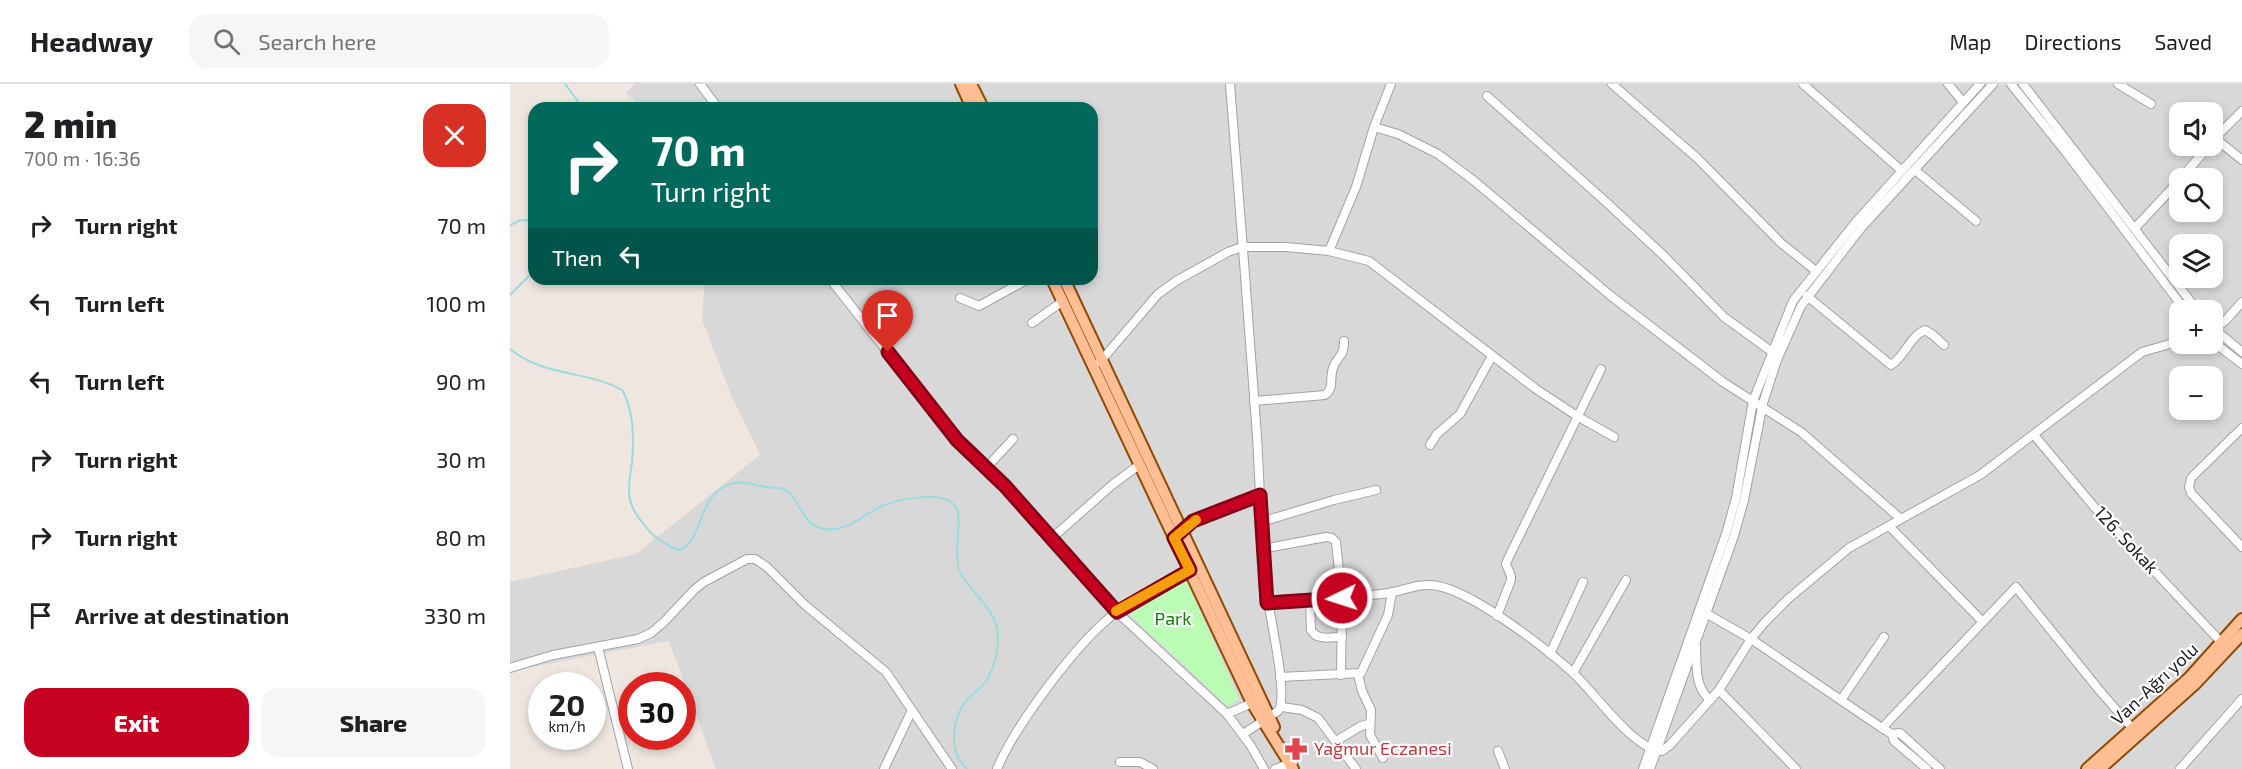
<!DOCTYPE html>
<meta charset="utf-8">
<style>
body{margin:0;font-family:"Exo 2",sans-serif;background:#f6f6f6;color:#202124;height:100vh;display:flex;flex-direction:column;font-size:22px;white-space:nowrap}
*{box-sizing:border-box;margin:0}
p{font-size:20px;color:#757577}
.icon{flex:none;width:33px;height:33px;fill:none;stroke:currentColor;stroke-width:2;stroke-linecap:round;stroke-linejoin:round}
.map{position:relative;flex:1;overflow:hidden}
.side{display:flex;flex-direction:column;background:#fff;width:510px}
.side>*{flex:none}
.hud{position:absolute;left:18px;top:18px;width:570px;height:183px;border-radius:18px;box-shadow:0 3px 9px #0003;background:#00695c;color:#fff;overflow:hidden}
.buttons{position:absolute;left:1659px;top:18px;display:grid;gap:12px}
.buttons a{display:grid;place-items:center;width:54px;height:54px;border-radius:12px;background:#fff;box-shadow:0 3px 9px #0003;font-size:30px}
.speed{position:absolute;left:18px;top:588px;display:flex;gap:12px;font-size:30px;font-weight:700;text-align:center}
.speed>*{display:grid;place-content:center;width:78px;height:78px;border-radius:50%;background:#fff;box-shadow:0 3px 9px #0003;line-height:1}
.speed small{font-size:15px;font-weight:400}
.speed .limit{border:9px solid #d22;background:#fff;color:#111}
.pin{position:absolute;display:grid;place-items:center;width:51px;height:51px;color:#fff;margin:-62px -26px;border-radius:50% 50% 50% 0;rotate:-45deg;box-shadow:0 0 6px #0007}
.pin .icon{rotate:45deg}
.me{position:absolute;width:66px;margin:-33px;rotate:266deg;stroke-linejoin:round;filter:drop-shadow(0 0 4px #0008)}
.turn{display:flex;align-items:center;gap:21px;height:126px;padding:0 24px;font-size:27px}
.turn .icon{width:78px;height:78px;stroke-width:2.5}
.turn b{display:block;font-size:42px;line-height:51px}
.then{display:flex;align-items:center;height:57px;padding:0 24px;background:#0003;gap:12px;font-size:22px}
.round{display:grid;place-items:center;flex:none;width:63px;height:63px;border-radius:18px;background:#f6f6f6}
.summary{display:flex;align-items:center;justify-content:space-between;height:102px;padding:0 24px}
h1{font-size:36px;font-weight:800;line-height:45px}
.action{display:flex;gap:12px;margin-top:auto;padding:12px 24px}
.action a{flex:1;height:69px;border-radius:18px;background:#c60020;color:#fff;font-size:24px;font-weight:800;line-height:69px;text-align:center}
.action a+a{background:#f6f6f6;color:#202124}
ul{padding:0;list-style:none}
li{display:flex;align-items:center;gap:18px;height:78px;padding:0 24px}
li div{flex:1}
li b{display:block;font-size:22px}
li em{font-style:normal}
header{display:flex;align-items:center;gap:36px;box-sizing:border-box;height:84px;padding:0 30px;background:#fff;border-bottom:2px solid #e0e0e0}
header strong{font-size:28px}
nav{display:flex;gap:33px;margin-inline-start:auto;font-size:21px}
.search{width:420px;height:54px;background:#f6f6f6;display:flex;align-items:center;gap:15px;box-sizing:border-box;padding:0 21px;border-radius:18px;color:#757577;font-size:22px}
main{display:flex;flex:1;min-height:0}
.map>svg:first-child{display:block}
.residential{fill:#d9d8d8;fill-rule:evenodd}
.park{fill:#bcfdb6}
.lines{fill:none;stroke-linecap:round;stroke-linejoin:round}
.stream{stroke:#9bdbe0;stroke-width:2}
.minor-casing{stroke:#a2a2a2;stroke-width:10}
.major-casing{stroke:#924900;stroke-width:14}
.minor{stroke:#fff;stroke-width:8}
.major{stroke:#ffbe93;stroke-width:10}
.route-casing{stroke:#810015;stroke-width:15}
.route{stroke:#c60020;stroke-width:10}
.slow{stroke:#f59e0b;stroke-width:10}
.labels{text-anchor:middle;stroke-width:4.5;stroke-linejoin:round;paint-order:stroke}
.street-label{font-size:18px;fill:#1b1b1b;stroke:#fff}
.park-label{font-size:18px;fill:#0d7f03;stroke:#fff}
.health-label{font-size:18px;fill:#be3a42;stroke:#fff;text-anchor:start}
</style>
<header>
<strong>Headway</strong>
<div class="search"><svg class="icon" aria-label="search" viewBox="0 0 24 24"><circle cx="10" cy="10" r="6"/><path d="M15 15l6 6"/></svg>Search here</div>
<nav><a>Map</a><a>Directions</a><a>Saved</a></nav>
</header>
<main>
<section class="side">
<div class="summary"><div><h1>2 min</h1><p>700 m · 16:36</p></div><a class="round" style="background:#d93025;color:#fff"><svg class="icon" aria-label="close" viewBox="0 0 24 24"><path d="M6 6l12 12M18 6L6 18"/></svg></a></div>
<ul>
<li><svg class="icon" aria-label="right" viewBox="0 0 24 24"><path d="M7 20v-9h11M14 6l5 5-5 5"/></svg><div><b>Turn right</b></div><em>70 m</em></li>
<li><svg class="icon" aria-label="left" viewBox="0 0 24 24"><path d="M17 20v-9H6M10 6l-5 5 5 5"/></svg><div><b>Turn left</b></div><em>100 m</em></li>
<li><svg class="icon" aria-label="left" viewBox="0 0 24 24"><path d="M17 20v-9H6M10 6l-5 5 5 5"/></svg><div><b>Turn left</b></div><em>90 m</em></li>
<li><svg class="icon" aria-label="right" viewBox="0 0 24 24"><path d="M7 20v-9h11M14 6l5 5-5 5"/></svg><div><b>Turn right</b></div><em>30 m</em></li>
<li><svg class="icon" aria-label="right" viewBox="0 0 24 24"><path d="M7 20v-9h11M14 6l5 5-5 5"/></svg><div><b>Turn right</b></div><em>80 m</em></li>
<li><svg class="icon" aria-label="arrive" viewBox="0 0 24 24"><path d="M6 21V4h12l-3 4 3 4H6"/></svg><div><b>Arrive at destination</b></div><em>330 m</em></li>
</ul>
<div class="action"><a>Exit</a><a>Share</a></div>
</section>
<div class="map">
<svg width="1732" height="685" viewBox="0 0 1732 685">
<rect width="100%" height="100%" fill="#eee6df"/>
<path class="residential" d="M125,0H1732V685H206L159,557L0,587V498L126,470L250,371L221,311L192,235L195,195H582V24H132L116,9ZM1670,28H1702V62H1670ZM1670,94H1702V128H1670ZM1670,160H1702V194H1670ZM1670,226H1702V260H1670ZM1670,292H1702V326H1670Z"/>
<polygon class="park" points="676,496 729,615 718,622 619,530"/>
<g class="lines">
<g class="stream">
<polyline points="55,0 73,24"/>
<polyline points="0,141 11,136 24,137"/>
<polyline points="0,211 24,187"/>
<path d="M0,265C34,293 76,286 112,306C124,326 124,356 122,378C120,393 116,410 123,424C126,431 131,437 136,443C143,453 157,462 169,466C194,459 186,407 224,399C233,397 242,400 251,402C258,404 266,403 273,405C289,411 291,439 310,444C335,451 352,431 372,422C389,415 433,405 446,423C453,433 443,469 449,486C457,506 488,525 488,552C488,565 485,580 479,592C475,602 466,607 458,615C441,634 438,668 457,685"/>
</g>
<g class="minor-casing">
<g id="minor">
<polyline points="190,0 208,24"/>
<path d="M720,0C729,118 739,235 747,353C750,402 751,450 755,498C757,521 780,614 768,627L733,650"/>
<polyline points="1102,0 1187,74 1271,159 1306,187"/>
<polyline points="1293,0 1392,87"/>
<polyline points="1438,0 1453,18"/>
<polyline points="1501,0 1555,67 1675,226"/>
<polyline points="1513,0 1687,226"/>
<polyline points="1608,0 1641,20"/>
<polyline points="977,12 1095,117 1154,172 1214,233 1265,270"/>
<polyline points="864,43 888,50 928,70 963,96 1101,212 1213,298 1291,348 1391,435"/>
<polyline points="1705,54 1732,76"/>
<polyline points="1702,57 1732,27"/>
<polyline points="1405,86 1466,137"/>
<polyline points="1671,94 1699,62"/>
<polyline points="1625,144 1670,96"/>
<polyline points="819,167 846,103 864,43 881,0"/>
<polyline points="320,195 447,356 496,402 607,528 717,630 741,662 754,685"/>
<path d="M1297,212L1381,281C1395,273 1399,253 1415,246L1423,251L1434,261"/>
<polyline points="450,214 469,222 518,195"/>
<polyline points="522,239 553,217"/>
<polyline points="1703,244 1732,268"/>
<polyline points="1702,247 1716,236 1732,218"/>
<polyline points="1702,257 1732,280"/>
<polyline points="590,278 648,210 666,197 718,168 732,163 776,163 819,167 859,177 1026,305 1067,332 1104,353"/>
<path d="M744,317L815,311C825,303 819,295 823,284C827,271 834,275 834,257"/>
<polyline points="1732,344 1681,394 1679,403 1681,409 1732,463"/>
<polyline points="1524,351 1586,425 1711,558"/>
<polyline points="920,361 927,350 950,330 982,272"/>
<polyline points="476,384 503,355"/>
<polyline points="751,438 824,416 866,406"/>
<polyline points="1379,442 1473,538"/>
<polyline points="671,449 683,437 701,429 750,411"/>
<polyline points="542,454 602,401 629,381"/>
<polyline points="752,465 816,453 822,454 826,458 832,514 831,591"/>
<path d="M800,516L801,546C807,557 821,553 832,553"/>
<path d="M757,519C798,516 838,514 879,509C895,506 912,498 928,502C964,509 1033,562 1061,587C1082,605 1124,667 1152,667L1160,661L1209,606L1241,555L1255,538L1278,515L1339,464L1470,391L1632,268L1670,257"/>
<polyline points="1192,527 1241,555 1372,644 1382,650 1390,649 1430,685"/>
<polyline points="987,532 1001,496 1001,492 996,480 997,477 1091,285"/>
<path d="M1186,562C1187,582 1184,602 1200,616"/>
<polyline points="88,563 118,685"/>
<polyline points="1040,570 1073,498"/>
<polyline points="0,584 43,571 128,555 141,549 154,538 184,506 194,498 237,475 245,475 257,483 295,521 376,588 442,685"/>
<polyline points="1063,589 1116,496"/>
<polyline points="848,590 852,607 861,626 860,651 873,674"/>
<polyline points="770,593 851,589 878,531 882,508"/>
<polyline points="1209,606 1286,685"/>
<polyline points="1331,616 1374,553"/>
<polyline points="772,623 792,626 808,634 846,685"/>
<polyline points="717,630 742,619"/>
<polyline points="1372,644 1506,503 1590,607 1622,644"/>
<polyline points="1382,650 1384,657 1417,685"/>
<polyline points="826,657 851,642 859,640"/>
<polyline points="988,667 995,685"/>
<polyline points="610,678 630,678 643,685"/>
<polyline points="374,685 402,626"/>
<path d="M487,685C505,642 569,555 607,528C629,512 656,500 679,486"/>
<polyline points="765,685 783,678"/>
<polyline points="1133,685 1216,450 1226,414 1243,317 1283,217 1345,139 1470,0"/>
<polyline points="1140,685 1224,452 1234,416 1253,319 1267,276 1291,222 1351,144 1483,0"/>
<polyline points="1670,685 1732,615"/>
</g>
</g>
<g class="major-casing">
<g id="major">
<polyline points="451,0 462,24"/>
<polyline points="461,0 473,24"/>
<polyline points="542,195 742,619 783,685"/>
<polyline points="554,195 764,643"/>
<polyline points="1577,685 1679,594 1732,535"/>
<polyline points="1590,685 1685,600 1732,550"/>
</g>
</g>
<use href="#minor" class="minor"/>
<use href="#major" class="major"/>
</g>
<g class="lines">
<g class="route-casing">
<polyline id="route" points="378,268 447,356 495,402 607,528 680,486 664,454 683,437 750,411 757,519 832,514"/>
</g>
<use href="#route" class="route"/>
<polyline class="slow" points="606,527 680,486 664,454 686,436"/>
</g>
<defs>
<g id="pharmacy-bare" transform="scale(1.8)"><path d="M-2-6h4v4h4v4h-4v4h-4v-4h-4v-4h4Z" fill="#e0444e" stroke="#fff" stroke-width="2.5" paint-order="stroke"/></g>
</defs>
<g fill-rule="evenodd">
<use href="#pharmacy-bare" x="786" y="665"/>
</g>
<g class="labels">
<g class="street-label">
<text transform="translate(1616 456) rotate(47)" y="6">126. Sokak</text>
<text transform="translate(1645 600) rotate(-43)" y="6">Van-Ağrı yolu</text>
</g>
<g class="park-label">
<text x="663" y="541">Park</text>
</g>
<g class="health-label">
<text x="804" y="671">Yağmur Eczanesi</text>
</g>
</g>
</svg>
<div class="buttons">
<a><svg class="icon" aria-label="sound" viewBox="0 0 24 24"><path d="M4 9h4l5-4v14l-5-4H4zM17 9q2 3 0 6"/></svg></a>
<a><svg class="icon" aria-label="search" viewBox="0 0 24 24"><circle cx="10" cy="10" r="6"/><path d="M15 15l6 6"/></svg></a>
<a><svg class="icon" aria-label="layers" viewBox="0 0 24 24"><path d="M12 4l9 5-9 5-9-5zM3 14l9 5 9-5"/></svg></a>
<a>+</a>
<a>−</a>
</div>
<div class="speed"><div>20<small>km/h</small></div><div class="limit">30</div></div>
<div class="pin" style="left:378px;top:268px;background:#d93025"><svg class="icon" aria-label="arrive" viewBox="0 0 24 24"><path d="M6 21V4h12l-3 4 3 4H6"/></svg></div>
<svg class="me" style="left:832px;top:514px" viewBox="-20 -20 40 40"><circle r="17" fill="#c60020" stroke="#fff" stroke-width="3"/><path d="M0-11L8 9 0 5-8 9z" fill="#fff"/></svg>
<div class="hud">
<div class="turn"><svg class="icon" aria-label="right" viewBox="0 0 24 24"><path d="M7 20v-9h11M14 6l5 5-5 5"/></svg><div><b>70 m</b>Turn right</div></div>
<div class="then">Then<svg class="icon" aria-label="left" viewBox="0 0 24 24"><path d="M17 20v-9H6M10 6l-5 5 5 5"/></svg></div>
</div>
</div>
</main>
